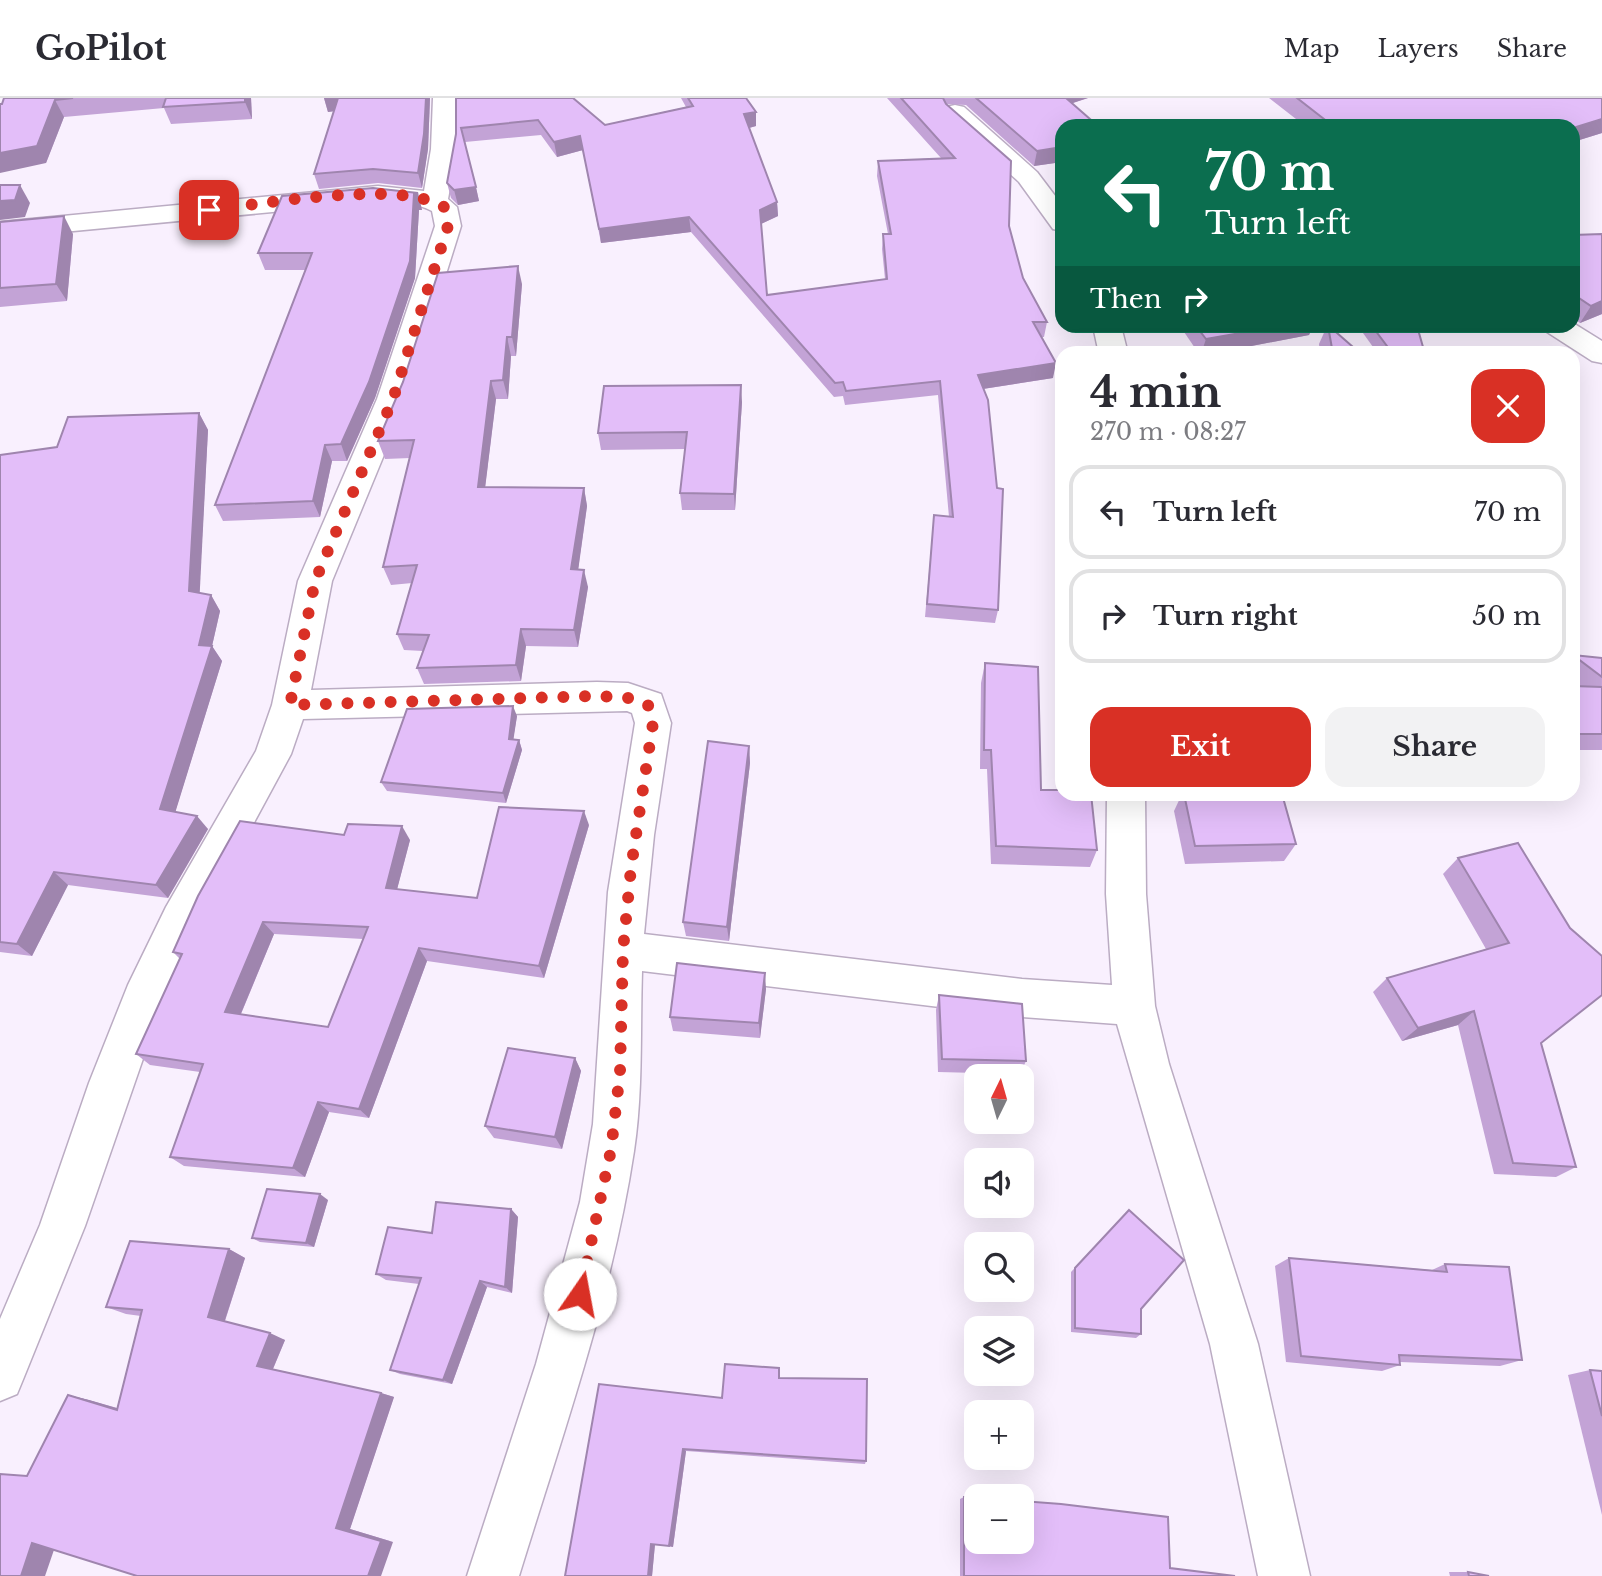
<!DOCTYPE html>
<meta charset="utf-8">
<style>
body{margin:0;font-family:"Libre Baskerville",serif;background:#f2f2f3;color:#2b2b33;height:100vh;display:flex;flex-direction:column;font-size:26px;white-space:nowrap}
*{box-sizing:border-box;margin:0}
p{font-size:23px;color:#7c7c81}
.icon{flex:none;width:38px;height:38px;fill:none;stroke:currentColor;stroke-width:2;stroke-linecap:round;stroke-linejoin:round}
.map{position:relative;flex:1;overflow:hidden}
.sheet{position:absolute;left:1055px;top:248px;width:525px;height:455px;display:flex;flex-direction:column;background:#fff;border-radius:21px;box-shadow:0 7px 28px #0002}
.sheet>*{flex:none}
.top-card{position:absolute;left:1055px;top:21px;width:525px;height:214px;border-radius:21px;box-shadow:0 7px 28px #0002;background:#0b6e4f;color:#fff;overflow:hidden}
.needle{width:46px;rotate:5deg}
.buttons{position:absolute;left:964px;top:966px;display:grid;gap:14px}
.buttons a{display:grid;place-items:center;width:70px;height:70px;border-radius:14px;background:#fff;box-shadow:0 7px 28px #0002;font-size:35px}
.pin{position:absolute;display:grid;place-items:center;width:60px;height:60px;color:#fff;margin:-30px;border-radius:14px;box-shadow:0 4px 10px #0006}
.me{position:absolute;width:77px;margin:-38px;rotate:12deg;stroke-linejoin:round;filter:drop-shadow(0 0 5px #0008)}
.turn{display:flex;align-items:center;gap:24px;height:147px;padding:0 35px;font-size:32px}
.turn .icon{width:91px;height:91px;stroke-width:2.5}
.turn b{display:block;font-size:49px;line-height:60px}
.then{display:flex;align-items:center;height:66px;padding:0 35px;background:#0003;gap:14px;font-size:26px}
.round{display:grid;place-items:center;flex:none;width:74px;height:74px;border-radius:21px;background:#f2f2f3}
.summary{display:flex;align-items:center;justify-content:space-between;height:119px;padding:0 35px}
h1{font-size:42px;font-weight:700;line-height:52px}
.cta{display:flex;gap:14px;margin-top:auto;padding:14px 35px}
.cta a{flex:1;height:80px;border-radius:21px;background:#d93025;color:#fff;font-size:28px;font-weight:700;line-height:80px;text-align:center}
.cta a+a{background:#f2f2f3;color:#2b2b33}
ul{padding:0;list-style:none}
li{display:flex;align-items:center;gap:21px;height:94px;margin:0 14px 10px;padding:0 21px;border:4px solid #e1e1e2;border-radius:21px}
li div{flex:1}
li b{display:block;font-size:26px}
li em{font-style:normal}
header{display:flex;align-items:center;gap:42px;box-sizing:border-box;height:98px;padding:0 35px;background:#fff;border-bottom:2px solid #e1e1e2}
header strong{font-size:33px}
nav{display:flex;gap:38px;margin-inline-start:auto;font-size:24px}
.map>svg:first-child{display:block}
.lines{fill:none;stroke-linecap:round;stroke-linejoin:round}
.minor-casing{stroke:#bbacc3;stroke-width:3}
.minor{fill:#fff;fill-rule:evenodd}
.wall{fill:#c3a3d6;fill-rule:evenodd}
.shaded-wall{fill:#9f85ae}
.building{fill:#e3bef9;stroke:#9f85ae;stroke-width:2;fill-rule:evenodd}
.route{stroke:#d93025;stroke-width:12;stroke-dasharray:0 21.6}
</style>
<header>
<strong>GoPilot</strong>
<nav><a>Map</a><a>Layers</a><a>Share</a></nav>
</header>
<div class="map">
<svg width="1602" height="1478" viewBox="0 0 1602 1478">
<rect width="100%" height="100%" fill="#f9f0fe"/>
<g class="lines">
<g class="minor-casing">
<g id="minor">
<path d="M433,0H457V51L448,101L457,109L461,128L407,301L332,483L311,592L597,584L628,585L661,596L671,625L654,737L644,836L1022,881L1112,887L1106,796L1107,696H1145L1146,796L1155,908L1169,966L1258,1246L1310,1478H1258L1210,1246L1117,926L1022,919L642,873C640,933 643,994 634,1053C612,1198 562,1338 519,1478H467L536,1266L580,1104L593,1026L608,794L635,625L632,615L627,613L303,621L291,656L195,834L163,903L85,1128L24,1279L17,1296L0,1303V1221L40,1127L89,985L128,887L166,809L256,653L272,607L298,483L377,301L435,128L432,113C415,104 397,105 378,104L0,140V124L378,88L424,93L431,51Z"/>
<polygon points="955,7 964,9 1037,74 1062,107 1062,133 1053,131 1019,84 946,19 943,14 946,9"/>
<polygon points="1573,225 1602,243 1602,265 1592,263 1547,234 1543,228"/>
<polygon points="1093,228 1121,228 1128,256 1099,256"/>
</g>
</g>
<use href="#minor" class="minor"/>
</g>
<g class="wall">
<polygon points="4,0 251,0 252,21 171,26 164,10 64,19 46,65 2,6"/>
<polygon points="324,0 430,0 428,51 422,90 378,85 319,91 314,76 334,13 328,14"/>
<polygon points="456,0 605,27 686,9 681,0 746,0 756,14 756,28 749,30 777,104 778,118 761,126 767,197 885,181 882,151 883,136 888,136 877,78 878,63 941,60 887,0 1088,0 1072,5 1062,28 1062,64 1034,68 966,7 946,6 1009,128 1023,180 1047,224 1044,239 1041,239 1053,280 983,291 998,512 995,525 925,519 934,417 949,419 938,297 845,307 843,298 834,299 691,134 601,145 583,52 557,59 541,37 465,44 479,103 458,107 451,100 447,85 456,36"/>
<polygon points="1269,0 1602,0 1602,35 1573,44 1573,28 1305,28"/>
<polygon points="418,95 422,112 419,112 415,180 375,300 347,363 332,363 320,419 223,423 215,407 306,172 265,172 258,155"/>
<polygon points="0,124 73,136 67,203 0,209"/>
<polygon points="1573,137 1602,216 1580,225 1573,220"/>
<polygon points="522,186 516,258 511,258 508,301 496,301 485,389 584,390 587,408 578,471 588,489 578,549 526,548 521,583 424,586 417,570 423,553 404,552 397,536 412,485 391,487 383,469 410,360 385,361 378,343"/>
<polygon points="1180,228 1313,228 1309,237 1210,256 1199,256"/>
<polygon points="1327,228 1329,228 1361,256 1320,256 1319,246"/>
<polygon points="1358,228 1417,228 1425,256 1378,256"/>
<polygon points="742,304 735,412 682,412 680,395 685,351 601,352 598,335"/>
<polygon points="199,315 208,332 199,495 211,497 220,513 212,548 222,563 175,714 208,731 168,800 68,787 32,858 0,854 0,357 57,349"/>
<polygon points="1573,557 1602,560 1602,652 1573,652 1573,588 1579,589 1573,584"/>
<polygon points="985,565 1041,692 1097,752 1090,769 991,766 987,671 980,671 981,585"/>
<polygon points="517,618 513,641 519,642 522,652 506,705 387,693 381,684"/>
<polygon points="749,648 750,665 729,843 686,838 683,824"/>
<polygon points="1182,696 1282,696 1296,746 1284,763 1185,766 1174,713"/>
<path d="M589,727L544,880L427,863L369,1020L329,1014L305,1079L184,1068L170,1059L200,974L150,967L136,956L180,861L173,854L344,737L410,742L397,791L477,800ZM274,836L363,841L328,929L241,916Z"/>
<polygon points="1518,745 1541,945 1576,1069 1556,1079 1494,1076 1458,927 1402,943 1373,894 1387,880 1486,851 1443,776 1458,760"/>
<polygon points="766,891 760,940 673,933 670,919"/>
<polygon points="939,897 1026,963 1020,976 938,974 936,912"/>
<polygon points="575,960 581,973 562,1051 494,1040 485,1028"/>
<polygon points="328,1102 314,1149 260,1144 252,1140"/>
<polygon points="511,1111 518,1119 512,1195 487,1189 452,1286 400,1276 390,1272 419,1186 386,1182 376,1176 432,1135"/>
<polygon points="1129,1112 1141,1211 1141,1236 1136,1240 1071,1234 1071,1174"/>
<polygon points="229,1151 245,1160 225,1223 285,1242 273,1271 381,1295 394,1299 350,1431 393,1444 27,1378 68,1297 89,1302 117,1310 141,1218 126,1216 106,1209"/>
<polygon points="1289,1160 1432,1172 1445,1166 1522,1262 1500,1268 1400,1264 1400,1267 1382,1273 1286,1264 1275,1168"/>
<polygon points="779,1270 780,1280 866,1363 865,1366 686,1353 673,1449 655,1446 652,1478 565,1478 722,1300"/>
<polygon points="1590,1272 1602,1273 1602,1417 1568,1277"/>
<polygon points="964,1399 1170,1470 1235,1478 960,1478 960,1401"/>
<polygon points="1449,1474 1468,1474 1489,1478 1450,1478"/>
</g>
<g class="shaded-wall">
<polygon points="245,0 251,0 252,21 245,4"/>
<polygon points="324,0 339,0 343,12 328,14"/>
<polygon points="426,0 430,0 428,51 422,90 418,75"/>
<polygon points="1060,0 1088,0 1058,10"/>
<polygon points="55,2 64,19 46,65 0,75 0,55"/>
<polygon points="756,14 756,28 745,31 744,16"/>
<polygon points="1602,21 1602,35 1573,44 1573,30"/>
<polygon points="580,38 583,52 557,59 554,44"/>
<polygon points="1062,49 1062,64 1034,68 1037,53"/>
<polygon points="20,87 30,105 25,119 0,122 0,103"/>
<polygon points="476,89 479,103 458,107 454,92"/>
<polygon points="418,95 422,112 419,112 415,180 375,300 347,363 341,346 414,96"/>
<polygon points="777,104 778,118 761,126 760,112"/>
<polygon points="64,118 73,136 67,203 56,186"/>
<polygon points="689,119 691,134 601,145 599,131"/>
<polygon points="518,168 522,186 516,258 512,239"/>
<polygon points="1602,203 1602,216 1580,225 1591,208"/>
<polygon points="1281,228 1313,228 1309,237 1210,256 1201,256 1206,241"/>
<polygon points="507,239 511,258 508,301 503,282"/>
<polygon points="1056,265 1053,280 976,292 978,277"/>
<polygon points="491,283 496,301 483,407 478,389"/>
<polygon points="741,287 742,304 735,412 734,396"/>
<polygon points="199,315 208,332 199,509 189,493"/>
<polygon points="325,347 332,363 320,419 313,403"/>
<polygon points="584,390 587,408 576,488 571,471"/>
<polygon points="584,472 588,489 578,549 574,532"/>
<polygon points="211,497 220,513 212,548 222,563 172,725 160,711"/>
<polygon points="521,531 526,548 521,583 516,567"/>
<polygon points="513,608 517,618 512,651 509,641"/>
<polygon points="519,642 522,652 506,705 503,695"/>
<polygon points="749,648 750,665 729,843 727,829"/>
<polygon points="584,713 589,727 544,880 539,868"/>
<polygon points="197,718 208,731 168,800 156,787"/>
<polygon points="402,728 410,742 394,803 386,790"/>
<polygon points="54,774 68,787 32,858 17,846"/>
<polygon points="263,824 274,836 237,925 225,914"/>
<polygon points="419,850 427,863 369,1020 359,1011"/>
<polygon points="765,875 766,891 760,940 759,925"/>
<polygon points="1474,913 1458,927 1402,943 1418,930"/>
<polygon points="575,960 581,973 562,1051 555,1039"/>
<polygon points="318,1004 329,1014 305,1079 293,1070"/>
<polygon points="320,1096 328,1102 314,1149 306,1145"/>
<polygon points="511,1111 518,1119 512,1195 505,1189"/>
<polygon points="229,1151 245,1160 224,1225 208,1219"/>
<polygon points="480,1183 487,1189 452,1286 443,1282"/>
<polygon points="270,1235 285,1242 272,1273 257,1268"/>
<polygon points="381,1295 394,1299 350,1431 393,1444 381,1478 368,1478 336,1430"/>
<polygon points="68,1297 89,1302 137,1316 117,1312"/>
<polygon points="683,1351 686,1353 673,1449 669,1448"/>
<polygon points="32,1445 56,1446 45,1478 21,1478"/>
<polygon points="651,1446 655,1446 652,1478 648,1478"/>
</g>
<g class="building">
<polygon points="4,0 73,0 55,2 37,48 0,55 0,6 2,6"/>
<polygon points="166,0 245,0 245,4 163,9"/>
<polygon points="338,0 426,0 424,36 418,75 373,71 314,76"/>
<polygon points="456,0 573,0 605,27 693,8 688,0 746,0 756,14 744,16 777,104 760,112 767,197 887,181 883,136 891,136 878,63 955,60 901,0 943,0 946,6 1011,63 1009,128 1023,180 1047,224 1033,224 1056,265 978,277 988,302 997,390 1003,391 998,512 927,506 934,417 953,419 940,283 846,293 843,284 835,285 689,119 599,131 580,38 554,44 538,22 461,30 476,89 454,92 447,85 456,36"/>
<polygon points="976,0 1066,0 1098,28 1062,28 1062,49 1037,53"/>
<polygon points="1297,0 1602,0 1602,21 1573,30 1573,28 1333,28"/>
<polygon points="0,87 20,87 15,102 0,103"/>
<polygon points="373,90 418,95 414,96 410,163 369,284 341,346 325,347 313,403 215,407 312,155 258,155 282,98"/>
<polygon points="64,118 56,186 0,190 0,124"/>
<polygon points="1602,136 1602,203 1591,208 1573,196 1573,137"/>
<polygon points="518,168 512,239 507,239 503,282 491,283 478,389 584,390 571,471 584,472 574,532 521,531 516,567 417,570 429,537 397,536 417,467 383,469 414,342 378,343 403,284 438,175"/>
<polygon points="1196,228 1281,228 1206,241"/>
<polygon points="1328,228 1329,228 1361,256 1333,256"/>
<polygon points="1372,228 1417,228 1425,256 1393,256"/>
<polygon points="741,287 734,396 680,395 687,334 598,335 604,288"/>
<polygon points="199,315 189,493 211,497 199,547 212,548 160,711 197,718 156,787 54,774 17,846 0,844 0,357 57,349 68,319"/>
<polygon points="1573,557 1602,560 1602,579"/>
<polygon points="985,565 1038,569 1041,692 1062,692 1062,696 1091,696 1097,752 996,748 991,652 984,652"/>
<polygon points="1573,588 1602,589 1602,636 1573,636"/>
<polygon points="513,608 509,641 519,642 503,695 381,684 407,611"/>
<polygon points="708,643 749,648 727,829 683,824"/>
<polygon points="1184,696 1282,696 1296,746 1195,748"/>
<path d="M499,709L584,713L539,868L419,850L359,1011L318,1004L293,1070L170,1059L203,966L136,956L182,856L173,854L198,798L240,723L344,737L348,726L402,728L386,790L477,800ZM263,824L368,829L328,929L225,914Z"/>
<polygon points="1518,745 1570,830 1602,858 1602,897 1541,945 1576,1069 1513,1065 1474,913 1418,930 1387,880 1509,845 1458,760"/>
<polygon points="677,865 765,875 759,925 670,919"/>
<polygon points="939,897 1022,906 1026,963 942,961"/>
<polygon points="508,950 575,960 555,1039 485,1028"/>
<polygon points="267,1091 320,1096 306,1145 252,1140"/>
<polygon points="436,1104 511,1111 505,1189 480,1183 443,1282 390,1272 421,1180 376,1176 388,1129 432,1135"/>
<polygon points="1129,1112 1184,1162 1141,1211 1141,1236 1075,1230 1075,1170"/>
<polygon points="130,1143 229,1151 208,1219 270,1235 257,1268 381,1295 336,1430 381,1443 368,1478 137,1478 32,1445 21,1478 0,1478 0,1376 27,1378 68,1297 117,1312 142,1212 106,1209"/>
<polygon points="1289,1160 1447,1174 1445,1166 1509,1169 1522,1262 1399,1257 1400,1267 1301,1258"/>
<polygon points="725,1266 779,1270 779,1280 867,1281 866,1363 683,1351 669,1448 651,1446 648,1478 565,1478 599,1286 722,1300"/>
<polygon points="1590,1272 1602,1273 1602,1318"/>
<polygon points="964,1399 976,1400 976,1444 1022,1444 1022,1403 1061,1406 1168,1419 1170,1470 1235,1478 964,1478"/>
<polygon points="1468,1474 1489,1478 1469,1478"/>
</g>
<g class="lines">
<path class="route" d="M209,112C263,106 400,81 444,109L448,128L393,301L315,483L290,607L597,598L628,600L648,607L653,625L631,770L623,852L620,974L611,1052L580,1196"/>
</g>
</svg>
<div class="buttons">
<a><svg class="needle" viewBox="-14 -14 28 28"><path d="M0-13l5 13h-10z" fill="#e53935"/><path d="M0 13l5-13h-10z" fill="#7c7c81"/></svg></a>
<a><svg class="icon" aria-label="sound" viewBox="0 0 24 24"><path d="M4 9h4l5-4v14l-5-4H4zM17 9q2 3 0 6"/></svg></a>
<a><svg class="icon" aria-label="search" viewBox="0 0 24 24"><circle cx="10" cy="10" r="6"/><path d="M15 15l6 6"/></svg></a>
<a><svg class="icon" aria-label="layers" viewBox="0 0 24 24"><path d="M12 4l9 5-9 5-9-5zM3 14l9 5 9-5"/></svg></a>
<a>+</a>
<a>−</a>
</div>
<div class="pin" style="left:209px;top:112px;background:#d93025"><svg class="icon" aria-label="arrive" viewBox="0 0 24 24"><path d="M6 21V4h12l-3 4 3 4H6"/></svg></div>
<svg class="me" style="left:580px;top:1196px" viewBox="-20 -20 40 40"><circle r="19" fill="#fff"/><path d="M0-13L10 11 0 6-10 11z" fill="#d93025"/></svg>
<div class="top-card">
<div class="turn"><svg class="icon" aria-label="left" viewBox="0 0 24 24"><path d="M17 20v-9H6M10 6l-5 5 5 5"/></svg><div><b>70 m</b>Turn left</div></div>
<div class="then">Then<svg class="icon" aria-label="right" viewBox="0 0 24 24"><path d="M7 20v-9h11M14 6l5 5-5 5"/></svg></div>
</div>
<section class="sheet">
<div class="summary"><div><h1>4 min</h1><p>270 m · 08:27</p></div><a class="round" style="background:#d93025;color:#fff"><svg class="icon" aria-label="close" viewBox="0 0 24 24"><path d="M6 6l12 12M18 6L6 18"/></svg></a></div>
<ul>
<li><svg class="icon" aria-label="left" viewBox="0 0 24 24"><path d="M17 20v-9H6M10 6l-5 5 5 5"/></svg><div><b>Turn left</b></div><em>70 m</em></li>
<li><svg class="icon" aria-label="right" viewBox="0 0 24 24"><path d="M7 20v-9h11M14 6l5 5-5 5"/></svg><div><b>Turn right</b></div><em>50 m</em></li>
</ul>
<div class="cta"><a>Exit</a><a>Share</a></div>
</section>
</div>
